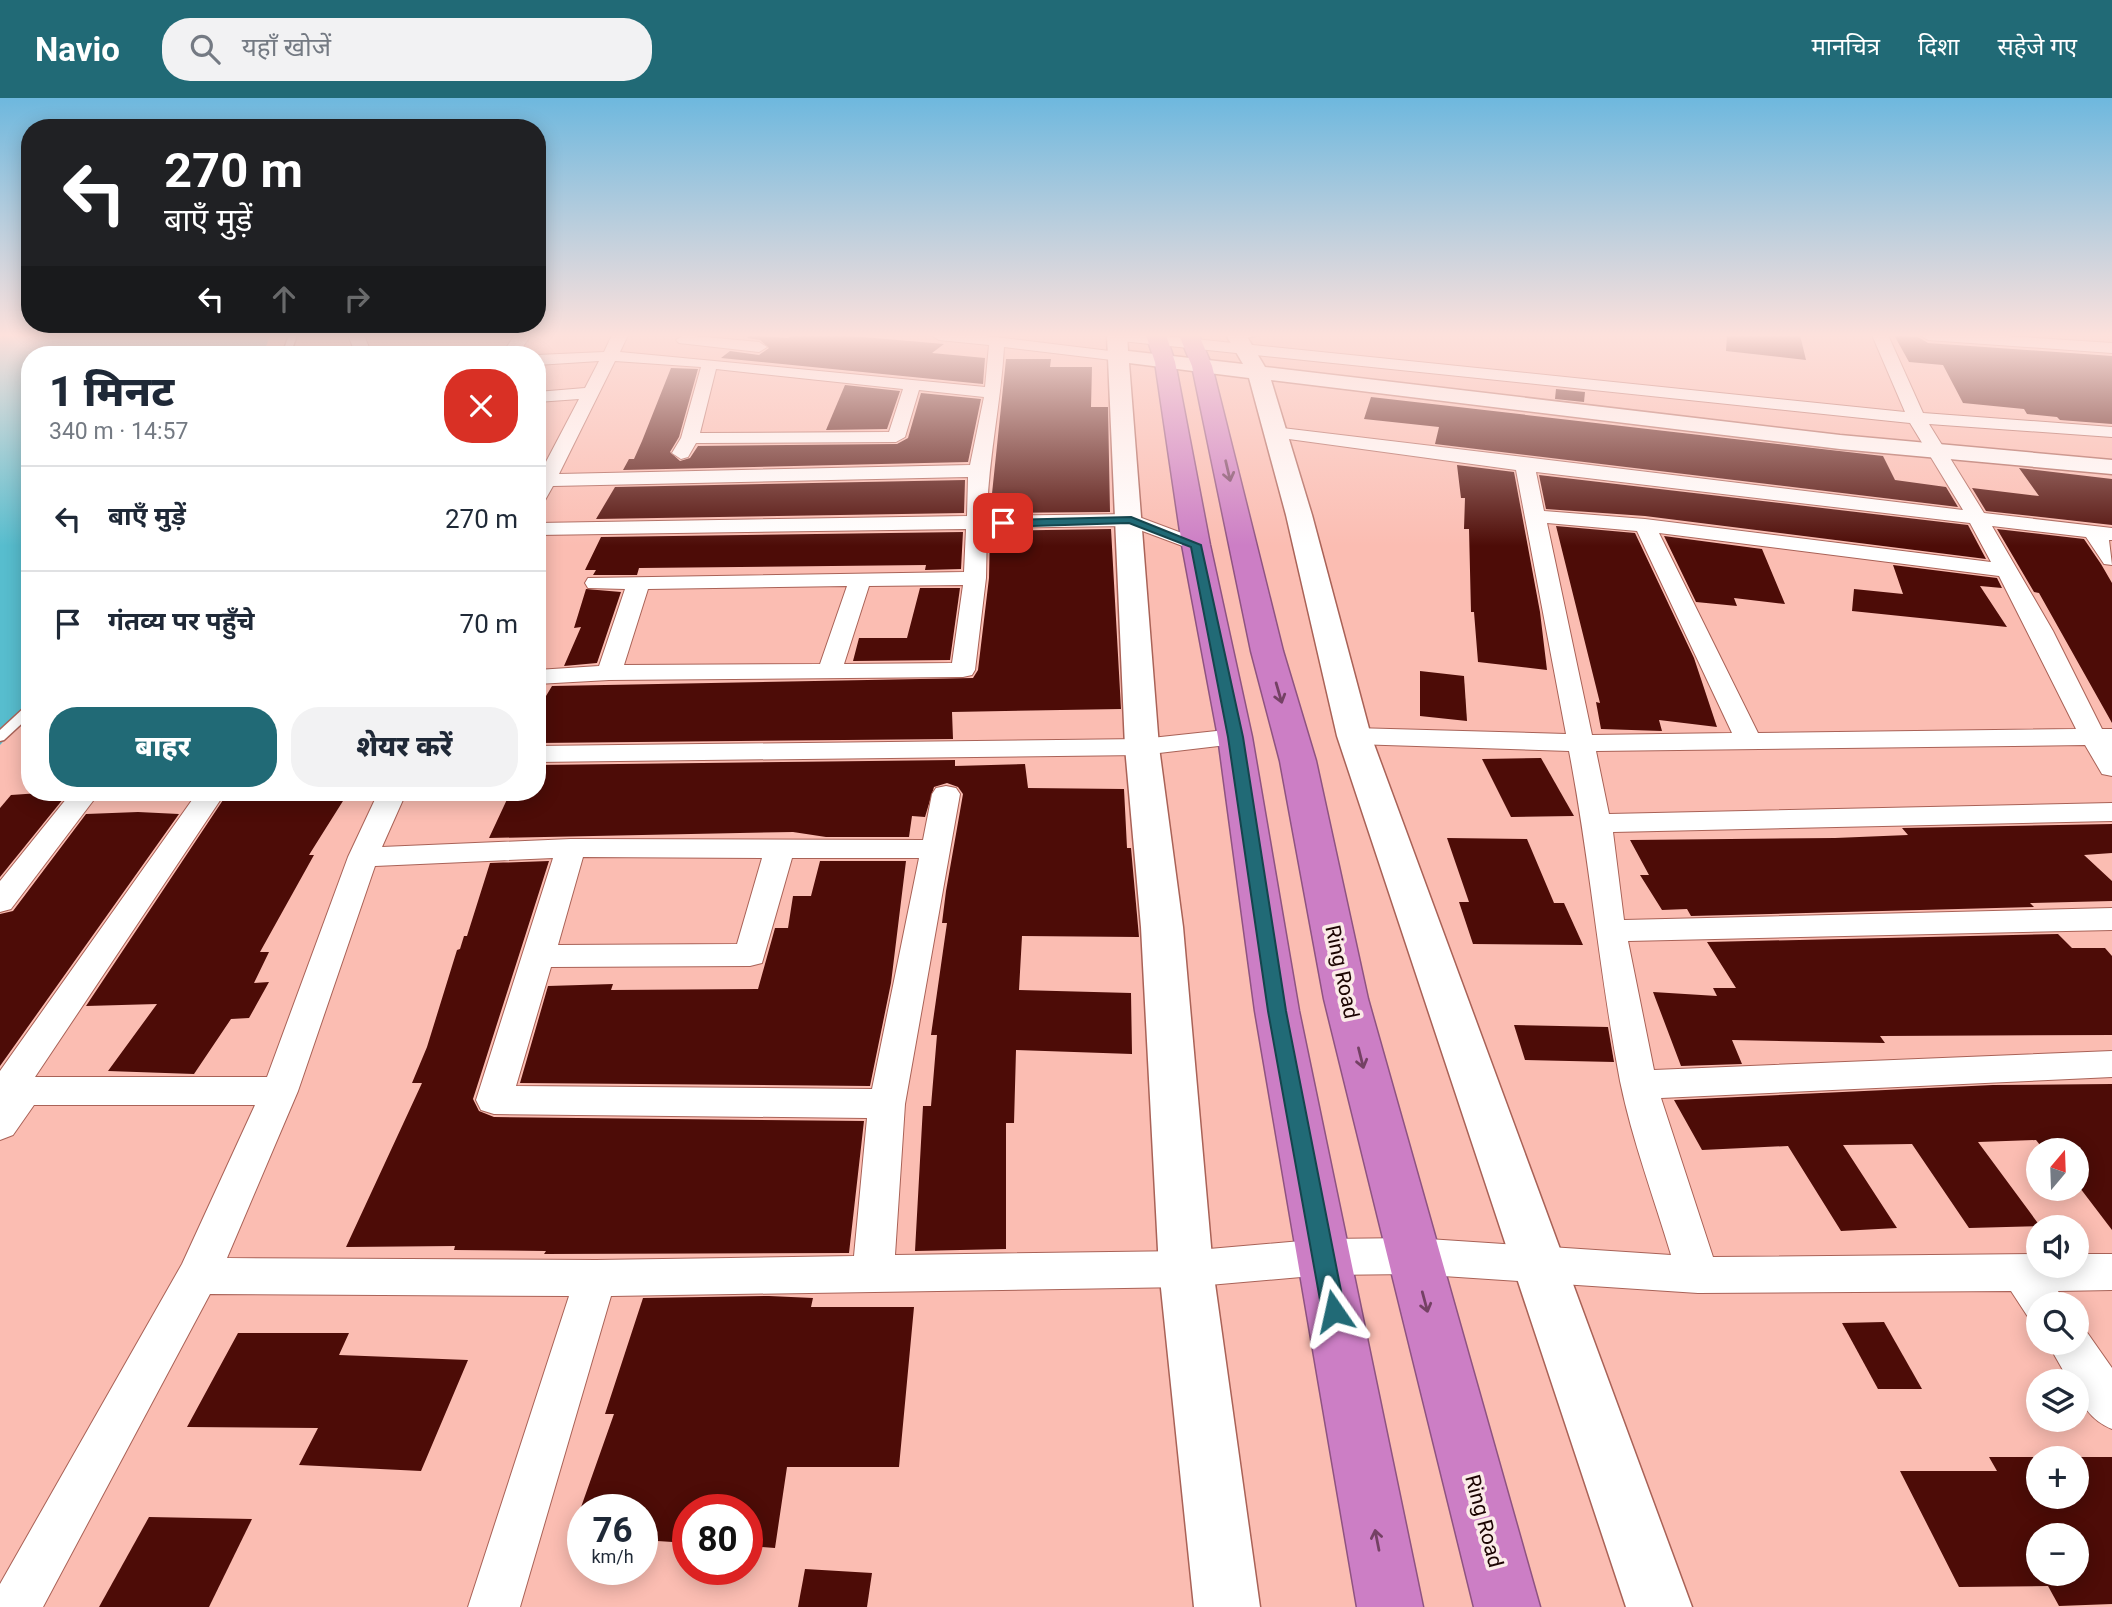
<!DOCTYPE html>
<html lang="hi">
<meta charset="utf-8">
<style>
body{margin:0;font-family:Roboto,"Noto Sans Devanagari",sans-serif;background:#f2f2f3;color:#1f2937;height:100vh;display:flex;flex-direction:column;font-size:26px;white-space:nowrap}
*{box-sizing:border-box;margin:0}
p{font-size:23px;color:#747a83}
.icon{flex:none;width:38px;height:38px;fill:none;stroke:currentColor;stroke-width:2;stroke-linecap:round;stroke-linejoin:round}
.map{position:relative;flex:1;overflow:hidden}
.panel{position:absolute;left:21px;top:248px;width:525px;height:455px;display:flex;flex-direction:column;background:#fff;border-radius:28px;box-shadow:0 4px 18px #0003}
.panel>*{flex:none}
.hud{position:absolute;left:21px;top:21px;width:525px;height:214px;border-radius:28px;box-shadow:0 4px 18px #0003;background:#202124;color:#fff;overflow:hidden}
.needle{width:46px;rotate:19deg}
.fabs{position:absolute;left:2026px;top:1040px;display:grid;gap:14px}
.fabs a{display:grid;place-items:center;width:63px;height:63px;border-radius:50%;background:#fff;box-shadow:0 4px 18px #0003;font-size:35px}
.speed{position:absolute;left:567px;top:1396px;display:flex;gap:14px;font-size:35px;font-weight:700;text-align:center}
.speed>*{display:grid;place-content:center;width:91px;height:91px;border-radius:50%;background:#fff;box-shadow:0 4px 18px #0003;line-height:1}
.speed small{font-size:18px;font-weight:400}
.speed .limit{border:10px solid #d22;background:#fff;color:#111}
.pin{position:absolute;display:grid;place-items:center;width:60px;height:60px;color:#fff;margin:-30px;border-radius:14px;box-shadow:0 4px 10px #0006}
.me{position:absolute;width:77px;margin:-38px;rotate:349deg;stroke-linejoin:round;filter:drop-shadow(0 0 5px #0008)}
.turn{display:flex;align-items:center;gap:24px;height:147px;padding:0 28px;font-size:32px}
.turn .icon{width:91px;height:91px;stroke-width:2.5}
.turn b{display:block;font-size:49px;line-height:60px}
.lanes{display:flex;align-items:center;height:66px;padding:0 28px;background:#0003;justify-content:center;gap:35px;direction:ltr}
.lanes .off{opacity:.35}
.round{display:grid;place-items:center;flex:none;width:74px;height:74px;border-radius:28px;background:#f2f2f3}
.head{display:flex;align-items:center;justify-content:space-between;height:119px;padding:0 28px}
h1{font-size:42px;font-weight:800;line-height:52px}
.action{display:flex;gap:14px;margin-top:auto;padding:14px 28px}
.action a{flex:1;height:80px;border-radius:28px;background:#216a76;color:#fff;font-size:28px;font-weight:800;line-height:80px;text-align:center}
.action a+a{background:#f2f2f3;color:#1f2937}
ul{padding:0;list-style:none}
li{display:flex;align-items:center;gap:21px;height:105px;padding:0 28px;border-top:2px solid #e0e1e3}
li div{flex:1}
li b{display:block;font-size:26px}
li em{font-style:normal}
header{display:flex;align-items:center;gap:42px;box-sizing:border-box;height:98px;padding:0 35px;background:#216a76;color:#fff}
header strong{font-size:33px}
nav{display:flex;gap:38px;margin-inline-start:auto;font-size:24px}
.search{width:490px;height:63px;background:#f2f2f3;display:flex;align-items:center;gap:18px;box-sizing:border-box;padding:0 24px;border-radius:28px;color:#747a83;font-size:26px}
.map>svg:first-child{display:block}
.water{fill:#57bdce}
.building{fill:#4d0c07;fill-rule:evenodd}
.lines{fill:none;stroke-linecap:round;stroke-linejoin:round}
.lane-casing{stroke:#a96257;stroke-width:3}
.street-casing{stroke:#a96257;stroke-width:2}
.secondary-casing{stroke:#a96257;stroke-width:3}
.highway-casing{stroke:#8e5381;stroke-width:3}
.lane{fill:#fff;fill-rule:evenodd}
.street{fill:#fff;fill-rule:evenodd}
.secondary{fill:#fff;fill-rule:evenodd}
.highway{fill:#cc7ec5;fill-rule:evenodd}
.oneway{stroke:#744164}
.route{fill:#216a76;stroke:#15454d;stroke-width:2}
.labels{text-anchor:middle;stroke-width:7;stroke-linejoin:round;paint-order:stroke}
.street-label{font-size:21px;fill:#1c0402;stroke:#fbebe8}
</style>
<header>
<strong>Navio</strong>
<div class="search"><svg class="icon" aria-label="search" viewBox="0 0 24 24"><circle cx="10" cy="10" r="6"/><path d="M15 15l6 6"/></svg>यहाँ खोजें</div>
<nav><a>मानचित्र</a><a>दिशा</a><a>सहेजे गए</a></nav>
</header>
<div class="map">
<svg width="2112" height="1509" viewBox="0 0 2112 1509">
<rect width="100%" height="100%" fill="#fbbdb2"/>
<polygon class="water" points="0,237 270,237 263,257 30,257 30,615 0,647"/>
<g class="building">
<polygon points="751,237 788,240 793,237 840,237 944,246 932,255 985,260 983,286 721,260 730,253 759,257 769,250 760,242 747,240"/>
<polygon points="1727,237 1800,237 1806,262 1726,253"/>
<polygon points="1894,237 1918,239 1928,245 2112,258 2112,326 2060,322 2057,319 2027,316 2024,311 1963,305 1943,267 1909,264"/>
<polygon points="1006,261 1051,261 1050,269 1092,269 1091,309 1108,309 1110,414 990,415"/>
<polygon points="671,270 698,271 679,339 670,354 680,363 690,360 698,348 897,346 908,340 921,295 981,301 968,364 623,372 629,361 634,361 642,343"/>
<polygon points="845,287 900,293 887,331 826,332"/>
<polygon points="1556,291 1585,294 1584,304 1555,301"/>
<polygon points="1371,299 1883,358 1895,382 1946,389 1958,409 1435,346 1439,329 1364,321"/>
<polygon points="1457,367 1514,374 1540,514 1547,572 1478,564 1474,514 1471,514 1469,431 1464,431 1465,400 1461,400"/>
<polygon points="2019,370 2112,381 2112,427 1986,413 1972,390 2039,398"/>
<polygon points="1539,377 1968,427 1986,461 1645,418 1546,411"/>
<polygon points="965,382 964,415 596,421 615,389"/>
<polygon points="1556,428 1635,435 1694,560 1717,629 1659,622 1662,633 1601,631 1596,604 1600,605"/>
<polygon points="1111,431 1121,611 952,614 953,641 537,645 537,613 552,588 973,580 978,572 989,480 990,433"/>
<polygon points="1997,431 2084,441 2101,466 2112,485 2112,625 2039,495 2034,494"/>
<polygon points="963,434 961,471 925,472 926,467 639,470 637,477 593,477 596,472 585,472 601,439"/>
<polygon points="1664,438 1762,451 1785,506 1734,500 1737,508 1696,504"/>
<polygon points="1893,467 1997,480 2002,490 1980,488 2007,529 1852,513 1854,491 1903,496"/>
<polygon points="920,490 960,490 950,562 853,563 859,540 907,540"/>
<polygon points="586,491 621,494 597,565 564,568 581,529 574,530"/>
<polygon points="1420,573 1464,578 1467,623 1420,618"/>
<polygon points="1541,660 1574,718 1511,719 1482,661"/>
<polygon points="955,662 955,668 1025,666 1028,690 1124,691 1127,750 1131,750 1139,839 1022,838 1019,892 1131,895 1132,956 1016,952 1014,1025 1006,1025 1006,1151 915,1153 923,1008 931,1008 937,937 931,937 947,825 942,825 946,793 963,696 958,689 947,685 934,689 925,719 912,718 909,739 826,739 793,734 489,740 510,695 537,695 537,667"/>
<polygon points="40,695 68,695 0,779 0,710 11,697"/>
<polygon points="280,695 348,695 309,757 314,757 260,854 269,854 254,885 269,884 249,920 231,921 194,976 108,973 157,906 86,908 225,699 278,698"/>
<polygon points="138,714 179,716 0,968 0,816 13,813 86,716"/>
<polygon points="2112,726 2112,755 2084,757 2112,783 2112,803 2030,805 2034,809 1691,818 1687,811 1662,812 1640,777 1649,777 1630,742 1835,740 1908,737 1902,730"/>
<polygon points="1447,740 1527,741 1554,805 1564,805 1583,847 1473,846 1459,804 1469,804"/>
<polygon points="549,763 473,1001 479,1013 494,1019 864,1023 849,1155 544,1156 546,1153 454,1152 455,1148 346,1149 422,985 412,985 427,949 457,852 460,851 464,838 467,838 490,765"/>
<polygon points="820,763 906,763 891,885 870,988 520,985 548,888 613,886 611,892 758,891 775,830 788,830 793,798 811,798"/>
<polygon points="2058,836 2072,850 2105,850 2112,858 2112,937 1880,938 1885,945 1732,942 1742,966 1681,968 1653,894 1717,898 1713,890 1736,890 1707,844"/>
<polygon points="1514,927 1608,929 1614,964 1525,962"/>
<polygon points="2112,986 2112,1132 2077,1086 2077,1052 2044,1052 2036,1042 1978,1044 2040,1128 1969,1130 1912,1046 1843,1047 1897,1130 1841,1133 1788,1048 1702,1052 1674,1002 1993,987"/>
<polygon points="769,1198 813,1200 811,1209 914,1209 899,1369 787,1369 775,1450 747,1448 747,1412 688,1412 688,1445 642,1442 642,1412 580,1412 614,1316 605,1316 643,1200"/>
<polygon points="1884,1224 1922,1291 1878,1291 1842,1225"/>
<polygon points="238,1235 349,1235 339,1257 468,1262 421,1373 299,1367 318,1330 187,1329"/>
<path d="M1989,1359H2112V1506L2059,1508L2048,1488L1959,1489L1900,1373H1997ZM2039,1360H2077V1398H2039ZM2039,1437H2077V1475H2039Z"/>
<polygon points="149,1419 252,1421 209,1509 99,1509"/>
<polygon points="805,1471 872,1475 867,1509 798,1509"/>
</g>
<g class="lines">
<g class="lane-casing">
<g id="lane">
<polygon points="289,237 297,237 290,257 282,257"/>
<polygon points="1243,237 1259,237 1237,242 1233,240"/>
<polygon points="30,607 30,618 4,642 0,643 0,632 26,608"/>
</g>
</g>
<g class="street-casing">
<g id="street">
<polygon points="348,237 364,237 372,257 356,257"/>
<polygon points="515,237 531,237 517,257 501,257"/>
<path d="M612,237H628L620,254L985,289L989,247L939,242L931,237H978L1126,255V261L1120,263L1004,249C1001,306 988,361 987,418L1131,416L1203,443L1207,447L1196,453L1129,428L987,430L986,480L975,572L972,577L963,579L609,582L537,586V572L599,568L625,491L588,490L585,485L588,480L964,474L966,431L537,437V425L967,418L968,379L553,388L544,404L537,406V381L579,301L537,304V294L585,290L599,263L537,267V257L604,254ZM615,263L701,269L681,340L672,355L681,361L688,359L696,345L896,344L905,339L919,292L984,299L970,367L559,376ZM716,271L903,291L889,334L700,335ZM963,487L952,565L844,566L869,488ZM847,488L820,566L624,567L648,491Z"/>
<polygon points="684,237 759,244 767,249 759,254 679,245 676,242"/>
<path d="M1104,237H1156L1905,314L1872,237H1888L1923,315L2112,329V339L1929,326L1984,415L2112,430V442H2109L2112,467L2104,466L2086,439L1992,428L2053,533L2102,631H2112V678L2102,676L2085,647L1596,653L1609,716L2112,705V723L1613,734L1624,822L2112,810V832L1628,843L1654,972L2112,953V979L1661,1000L1713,1159L2039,1156V1167H2077V1156H2112V1192L2058,1193L2064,1206H2039V1223L2028,1219L2011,1193L1698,1195L1413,1176L1324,1177L1186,1189L611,1198L520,1509H468L569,1198L210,1196L43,1509H0V1486L182,1166L255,1007H34L13,1037L0,1042V973L197,695H225L35,979H267L348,759L378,695H406L382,749L571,741L923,742L932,696L936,690L946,688L956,690L960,696L905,1006L895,1157L1186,1153L1324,1141L1413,1140L1671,1157C1654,1100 1632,1042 1620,983C1599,874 1590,762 1569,653L1354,646L1345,644L1341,638L1345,632L1354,630L1566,636L1516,372L1274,339L1265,334L1274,329L1963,412L1910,325L1112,242ZM1536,374L1970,425L1991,464L1645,421L1544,413ZM1547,425L1637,433L1732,635L1592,637ZM1659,435L1999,478L2076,631L1758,635ZM583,759L762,760L737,846L558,847ZM553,760L476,1002L481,1012L494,1016L867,1020L854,1158L596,1162L227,1160L298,993L375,768ZM792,760H919L872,991L516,988L551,869L750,868L762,865Z"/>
<polygon points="1920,237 1992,237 2112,245 2112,255 1928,242"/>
<polygon points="1235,631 1244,633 1248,639 1244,645 1142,657 537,664 537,648 1142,641"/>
<polygon points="71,695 99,695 11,811 0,814 0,783"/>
<path d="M2077,1227L2084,1230L2112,1270V1331C2092,1323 2077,1305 2077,1283H2069L2047,1244H2077Z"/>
</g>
</g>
<g class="secondary-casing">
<polygon id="secondary" points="1107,237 1127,237 1128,253 1243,266 1226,237 1246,237 1265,269 1840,337 2112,362 2112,376 1840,351 1271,282 1312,417 1371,638 1692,1509 1626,1509 1337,638 1286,417 1249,280 1129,265 1159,649 1183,829 1213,1171 1260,1509 1194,1509 1159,1171 1141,829 1125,649"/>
</g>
<g class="highway-casing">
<g id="highway">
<polygon points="1146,237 1166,237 1175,264 1210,447 1252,639 1299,913 1423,1509 1357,1509 1255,913 1218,639 1182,447 1155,264"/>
<polygon points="1179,237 1199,237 1212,268 1283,553 1316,663 1368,901 1540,1509 1474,1509 1324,901 1280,663 1251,553 1192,268"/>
</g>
</g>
<use href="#lane" class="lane"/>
<use href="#street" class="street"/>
<use href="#secondary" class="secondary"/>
<use href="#highway" class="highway"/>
</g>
<defs><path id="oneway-shaft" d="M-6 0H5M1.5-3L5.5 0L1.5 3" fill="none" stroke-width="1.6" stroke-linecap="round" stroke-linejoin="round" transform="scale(1.75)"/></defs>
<g class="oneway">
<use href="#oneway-shaft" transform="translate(1228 373) rotate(77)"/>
<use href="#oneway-shaft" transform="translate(1279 595) rotate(74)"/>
<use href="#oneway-shaft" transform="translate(1361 960) rotate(76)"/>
<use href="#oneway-shaft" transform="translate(1425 1204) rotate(75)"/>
<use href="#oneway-shaft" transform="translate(1377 1442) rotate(-101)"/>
</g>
<linearGradient id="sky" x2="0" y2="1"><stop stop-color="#6eb8de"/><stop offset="0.53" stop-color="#fde1dc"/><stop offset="1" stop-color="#fde1dc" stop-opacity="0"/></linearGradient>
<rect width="2112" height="448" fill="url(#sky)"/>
<polygon class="route" points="1131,419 1201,447 1243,639 1286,913 1345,1213 1342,1220 1334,1223 1326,1220 1322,1213 1268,913 1228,639 1191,449 1129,425 1003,429 997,425 1003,422"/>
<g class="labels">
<g class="street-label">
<text transform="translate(1342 874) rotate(78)" y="7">Ring Road</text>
<text transform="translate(1484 1423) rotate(75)" y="7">Ring Road</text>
</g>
</g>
</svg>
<div class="fabs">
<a><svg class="needle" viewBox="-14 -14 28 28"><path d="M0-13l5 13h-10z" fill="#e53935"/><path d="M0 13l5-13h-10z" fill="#747a83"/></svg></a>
<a><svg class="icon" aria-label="sound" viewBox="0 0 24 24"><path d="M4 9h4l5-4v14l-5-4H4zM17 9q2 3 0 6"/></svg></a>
<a><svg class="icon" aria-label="search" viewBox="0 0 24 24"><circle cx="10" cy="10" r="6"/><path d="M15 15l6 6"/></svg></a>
<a><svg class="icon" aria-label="layers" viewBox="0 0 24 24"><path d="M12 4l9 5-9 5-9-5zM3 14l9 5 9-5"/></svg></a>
<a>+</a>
<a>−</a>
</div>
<div class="speed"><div>76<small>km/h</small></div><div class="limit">80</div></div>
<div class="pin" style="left:1003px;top:425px;background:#d93025"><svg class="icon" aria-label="arrive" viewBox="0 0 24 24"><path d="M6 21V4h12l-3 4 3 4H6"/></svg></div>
<svg class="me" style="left:1334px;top:1213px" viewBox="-20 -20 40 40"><path d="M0-17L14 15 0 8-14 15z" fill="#216a76" stroke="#fff" stroke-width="4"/></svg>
<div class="hud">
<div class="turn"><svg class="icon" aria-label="left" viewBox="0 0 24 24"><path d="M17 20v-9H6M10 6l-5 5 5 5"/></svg><div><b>270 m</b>बाएँ मुड़ें</div></div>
<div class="lanes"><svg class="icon" aria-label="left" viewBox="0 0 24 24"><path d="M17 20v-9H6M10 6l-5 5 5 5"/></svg><svg class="icon off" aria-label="ahead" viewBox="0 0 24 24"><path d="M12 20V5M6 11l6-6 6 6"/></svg><svg class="icon off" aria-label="right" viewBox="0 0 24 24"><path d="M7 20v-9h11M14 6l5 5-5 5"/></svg></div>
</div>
<section class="panel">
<div class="head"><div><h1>1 मिनट</h1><p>340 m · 14:57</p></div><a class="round" style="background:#d93025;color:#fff"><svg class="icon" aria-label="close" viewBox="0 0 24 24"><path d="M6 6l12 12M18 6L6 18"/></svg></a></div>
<ul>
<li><svg class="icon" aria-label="left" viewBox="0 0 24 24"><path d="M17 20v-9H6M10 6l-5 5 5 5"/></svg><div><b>बाएँ मुड़ें</b></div><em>270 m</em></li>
<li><svg class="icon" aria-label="arrive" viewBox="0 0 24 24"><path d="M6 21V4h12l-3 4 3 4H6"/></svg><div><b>गंतव्य पर पहुँचे</b></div><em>70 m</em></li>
</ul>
<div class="action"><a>बाहर</a><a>शेयर करें</a></div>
</section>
</div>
